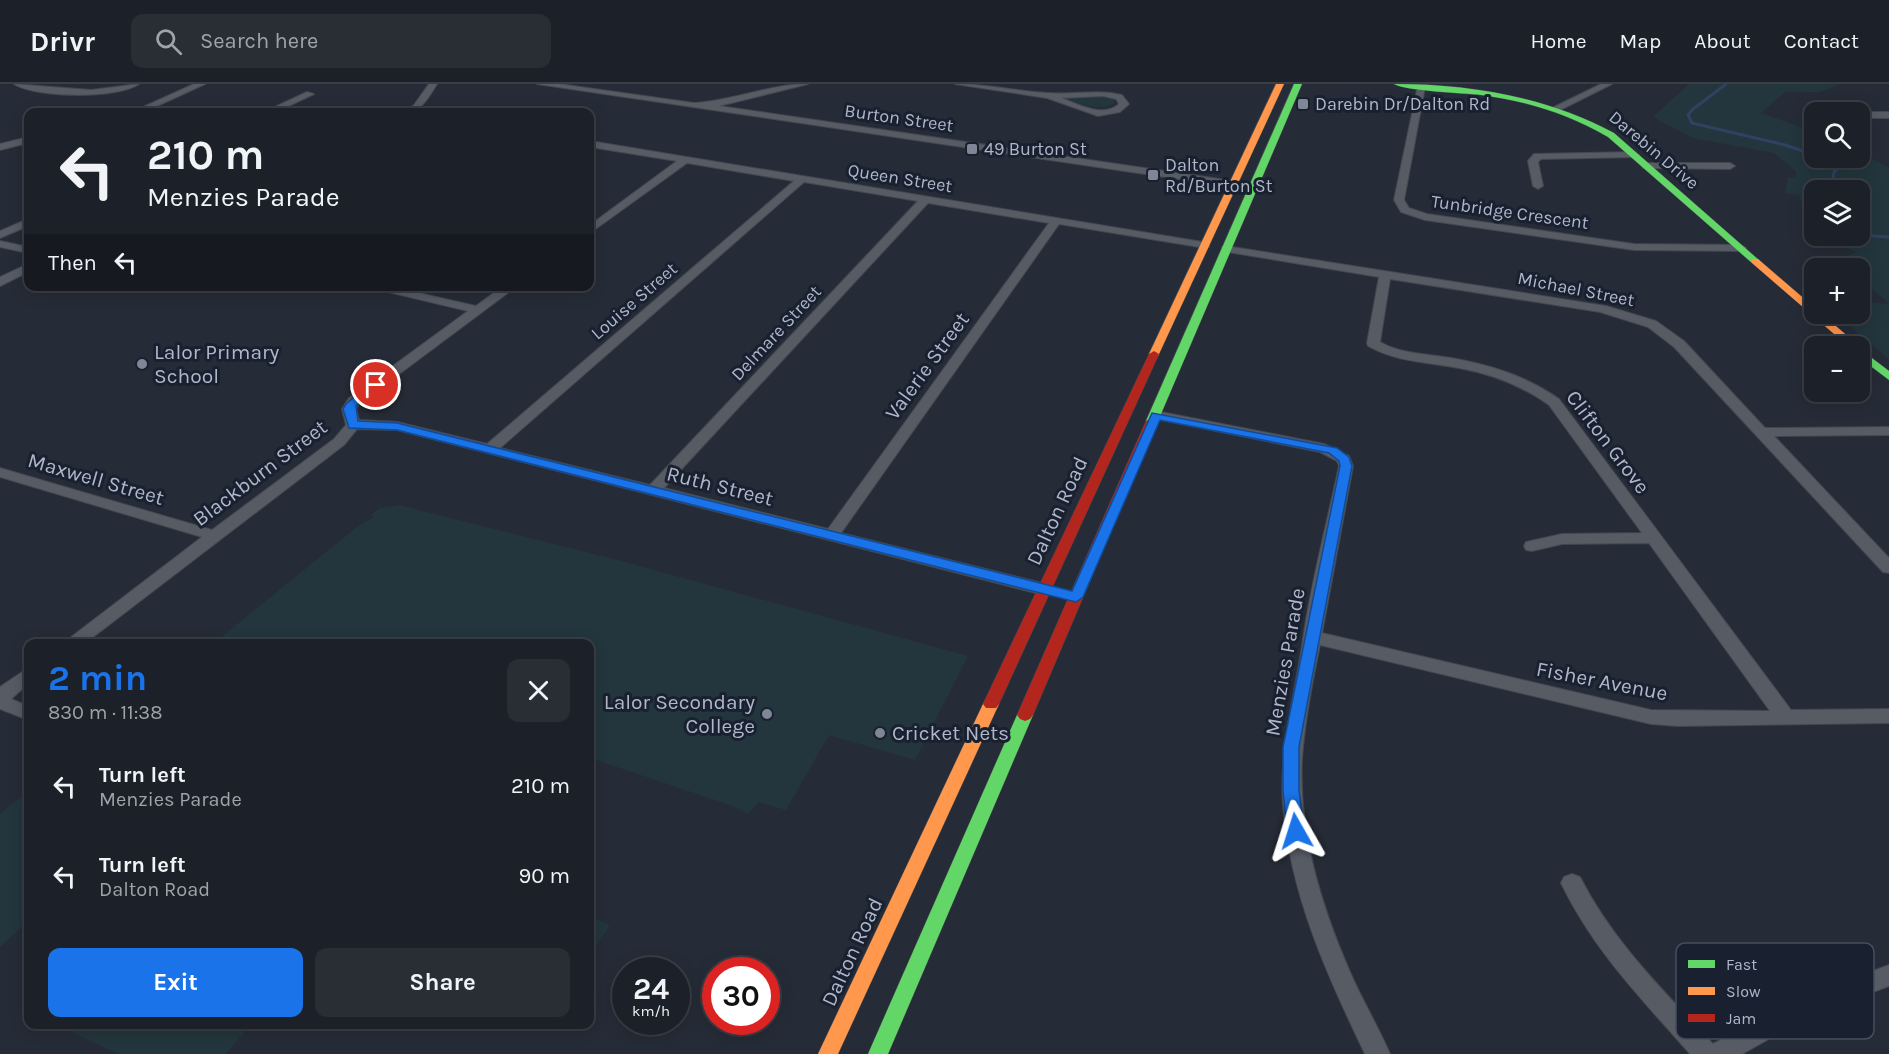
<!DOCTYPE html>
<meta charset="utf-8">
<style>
body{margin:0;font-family:Karla,sans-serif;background:#292e35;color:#f1f3f6;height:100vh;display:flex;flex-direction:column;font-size:22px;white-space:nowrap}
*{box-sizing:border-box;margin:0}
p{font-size:20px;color:#a0a3a8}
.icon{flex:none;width:33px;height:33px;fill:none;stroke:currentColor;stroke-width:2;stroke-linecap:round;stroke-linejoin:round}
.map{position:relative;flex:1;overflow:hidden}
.details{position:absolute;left:24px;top:555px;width:570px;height:390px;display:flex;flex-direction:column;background:#1c2129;border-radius:12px;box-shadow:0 3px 15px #0003,0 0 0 2px #3a3e46}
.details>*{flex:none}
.banner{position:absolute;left:24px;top:24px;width:570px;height:183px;border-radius:12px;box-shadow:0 3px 15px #0003,0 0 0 2px #3a3e46;background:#1c2129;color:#f1f3f6;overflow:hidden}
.fabs{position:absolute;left:1804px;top:18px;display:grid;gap:12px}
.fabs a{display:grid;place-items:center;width:66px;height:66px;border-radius:12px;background:#1c2129;box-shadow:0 3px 15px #0003,0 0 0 2px #3a3e46;font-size:30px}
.speed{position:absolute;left:612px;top:873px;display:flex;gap:12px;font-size:30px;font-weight:700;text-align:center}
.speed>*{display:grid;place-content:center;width:78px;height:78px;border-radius:50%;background:#1c2129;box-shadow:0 3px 15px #0003,0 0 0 2px #3a3e46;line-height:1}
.speed small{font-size:15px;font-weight:400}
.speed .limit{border:9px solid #d22;background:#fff;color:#111}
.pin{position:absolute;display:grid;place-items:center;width:51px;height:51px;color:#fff;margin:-26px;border:3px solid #fff;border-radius:50%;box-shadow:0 2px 6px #0007}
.me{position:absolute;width:66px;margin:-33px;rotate:354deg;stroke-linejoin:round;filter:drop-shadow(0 0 4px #0008)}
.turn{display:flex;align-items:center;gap:21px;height:126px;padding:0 24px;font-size:27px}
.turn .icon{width:78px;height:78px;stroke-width:2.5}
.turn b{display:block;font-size:42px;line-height:51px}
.then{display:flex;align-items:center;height:57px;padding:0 24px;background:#0003;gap:12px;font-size:22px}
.round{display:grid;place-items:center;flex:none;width:63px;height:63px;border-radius:12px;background:#292e35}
.head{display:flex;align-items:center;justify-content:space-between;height:102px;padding:0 24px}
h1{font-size:36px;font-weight:700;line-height:45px;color:#1a73e8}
.action{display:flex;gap:12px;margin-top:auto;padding:12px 24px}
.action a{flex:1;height:69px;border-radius:12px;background:#1a73e8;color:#fff;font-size:24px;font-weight:700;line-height:69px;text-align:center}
.action a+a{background:#292e35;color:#f1f3f6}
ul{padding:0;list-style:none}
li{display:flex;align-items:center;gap:18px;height:90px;padding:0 24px}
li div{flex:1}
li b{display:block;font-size:22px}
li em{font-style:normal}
header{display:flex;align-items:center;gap:36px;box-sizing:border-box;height:84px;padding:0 30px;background:#1c2129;border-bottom:2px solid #3a3e46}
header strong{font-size:28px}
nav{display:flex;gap:33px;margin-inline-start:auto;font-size:21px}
.search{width:420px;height:54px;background:#292e35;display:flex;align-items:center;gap:15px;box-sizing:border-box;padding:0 21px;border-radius:12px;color:#a0a3a8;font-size:22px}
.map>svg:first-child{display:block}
.green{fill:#23363d}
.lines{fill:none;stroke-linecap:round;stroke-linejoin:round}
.stream{stroke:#314162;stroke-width:3}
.street-casing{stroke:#43474f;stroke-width:2}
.fast-casing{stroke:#43474f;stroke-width:1}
.slow-casing{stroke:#43474f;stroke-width:1}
.jam-casing{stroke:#43474f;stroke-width:1}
.street{fill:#565b64;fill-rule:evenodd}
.fast{fill:#63d668;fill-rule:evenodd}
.slow{fill:#ff974d;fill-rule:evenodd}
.jam{fill:#b3261e;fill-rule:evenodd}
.route{fill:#1a73e8;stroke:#114b97;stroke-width:1.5}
.poi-dot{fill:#7f8696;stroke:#192131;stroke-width:2}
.labels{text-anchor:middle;stroke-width:6;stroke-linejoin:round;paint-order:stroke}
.far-poi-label{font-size:18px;fill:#afb7c9;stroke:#192131;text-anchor:start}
.far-street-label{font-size:18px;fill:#afb7c9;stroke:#192131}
.poi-label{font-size:21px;fill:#afb7c9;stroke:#192131;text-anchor:start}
.street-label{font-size:21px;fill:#afb7c9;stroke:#192131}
.key{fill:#192131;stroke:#464e5f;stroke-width:1.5}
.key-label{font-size:16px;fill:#afb7c9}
</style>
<header>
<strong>Drivr</strong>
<div class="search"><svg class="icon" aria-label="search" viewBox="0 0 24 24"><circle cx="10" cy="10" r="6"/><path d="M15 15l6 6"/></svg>Search here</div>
<nav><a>Home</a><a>Map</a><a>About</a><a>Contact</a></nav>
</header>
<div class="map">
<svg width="1889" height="970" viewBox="0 0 1889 970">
<rect width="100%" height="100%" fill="#262c37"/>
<g class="green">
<polygon points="1689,0 1840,0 1820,8 1785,8 1761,29 1815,48 1815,74 1860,74 1860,68 1889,84 1889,219 1860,196 1860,184 1845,184 1835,177 1857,168 1817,152 1860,152 1860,106 1815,106 1815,150 1811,148 1799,111 1785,109 1788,93 1796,94 1796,87 1774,69 1693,54 1653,33"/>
<path d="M1101,12L1112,14L1115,19C1098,29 1082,20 1065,14Z"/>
<polygon points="1860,217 1889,220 1889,275 1835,230 1860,230"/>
<polygon points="399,421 621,477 968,572 915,676 829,651 786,726 759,718 748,730 733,722 590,674 590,560 214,559 357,443 374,433 371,431 380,424"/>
<polygon points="28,707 28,837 0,863 0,730"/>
<polygon points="590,833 610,841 590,871"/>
<polygon points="56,941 251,941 225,970 119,970"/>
</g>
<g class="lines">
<g class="stream">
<polyline points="1726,0 1692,26 1688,31 1692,39 1785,61 1815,71"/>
<polyline points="1820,74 1840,83 1834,88 1831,106"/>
<polyline points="1860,151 1889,153"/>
</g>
<g class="street-casing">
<g id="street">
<path d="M14,0L91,6L139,0C118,15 35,14 14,0Z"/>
<polygon points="194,0 205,0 144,28 132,28"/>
<path d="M429,0H437C428,14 422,28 404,28L414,21Z"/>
<path d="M537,0H559L694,19C733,17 770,0 808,0L719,22L1233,97L1238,100L1233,103Z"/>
<path d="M955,0C986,0 1016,7 1048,9C1074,11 1097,5 1122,11L1129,20L1120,28L1098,32L1047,14ZM1103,12L1116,15L1119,20C1103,34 1079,21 1062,14Z"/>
<polygon points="1601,0 1612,0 1560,26 1552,24"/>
<polygon points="1418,1 1425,3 1404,116 1409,124 1427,130 1634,160 1740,161 1746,164 1740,167 1634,166 1425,136 1401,128 1394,116"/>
<polygon points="307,8 314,10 276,28 264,28"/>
<polygon points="1859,28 1889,28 1889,34 1860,34"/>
<polygon points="28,53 28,59 0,66 0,60"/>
<path d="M590,57L1209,159V163L1205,164L1059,140L841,449L1050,501L1052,505L1050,509L1044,511L397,346L357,345L344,361L84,560H62L202,453L0,393V384L212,446L334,355L346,341L342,325L349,314L468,227L363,202H388L476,222L503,202H517L359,320L356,325L359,336L397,338L487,360L794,97L687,79L590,149V141L677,77L590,63ZM804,98L918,117L650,401L500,364ZM928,119L1049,139L828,445L664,404Z"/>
<polygon points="1634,68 1639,71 1638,73 1541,75 1538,78 1543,102 1538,105 1533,102 1528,77 1534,70"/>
<polygon points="1647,79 1730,79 1735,82 1730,85 1643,84 1642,82"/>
<polygon points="28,135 28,142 0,154 0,147"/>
<polygon points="0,157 28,163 28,169 0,163"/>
<path d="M1226,162L1606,222L1656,237L1684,257L1765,344L1889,343V351L1774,352L1889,474V489L1883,488L1674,263L1648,243L1600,228L1390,195L1380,258C1401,270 1427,270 1451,274C1491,281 1526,292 1559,315L1791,626L1889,625V639L1678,642L1651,640L1320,561C1312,599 1305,636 1302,674C1298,747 1321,822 1350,888C1362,916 1378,942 1390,970H1365C1327,891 1290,810 1283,721C1279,661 1295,613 1303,555C1311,499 1327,439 1339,382L1337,377L1320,368L1151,334V328L1156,327L1324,360L1349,372L1353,382L1322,549L1651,626L1770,627L1649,459L1562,460L1532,467L1526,466L1524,462L1526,458L1562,450L1642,449L1549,321C1521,301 1492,290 1459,284C1428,278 1396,278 1368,262L1367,259L1379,193L1222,167V163Z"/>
<polygon points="28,180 28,188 0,202 0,193"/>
<polygon points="28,584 28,600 11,615 28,622 28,636 0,625 0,603"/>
<path d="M1572,790L1580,793C1613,858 1664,907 1713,960L1792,917L1889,881V902L1808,933L1742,970H1690C1641,914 1594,867 1561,799L1564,793Z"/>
</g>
</g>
<g class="fast-casing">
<g id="fast">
<polygon points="1294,0 1302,0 1158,337 1156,339 1148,339 1146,337"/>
<path d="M1394,0C1470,0 1547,13 1614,49L1760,177L1752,179L1608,53C1568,30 1527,17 1481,11C1464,9 1406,7 1394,0Z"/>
<polygon points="1860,265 1889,287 1889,296 1860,274"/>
<polygon points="1025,625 1030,627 1033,631 888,970 868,970 1017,631 1020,627"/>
</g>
</g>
<g class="slow-casing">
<g id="slow">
<polygon points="1276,0 1284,0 1159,270 1158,272 1150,272 1149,270"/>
<polygon points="1752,175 1758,175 1815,224 1815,230 1822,230 1859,262 1848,262 1752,179"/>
<polygon points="991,614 996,616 999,620 838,970 818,970 983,620 986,616"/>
</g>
</g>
<g class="jam-casing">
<g id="jam">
<polygon points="1154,267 1159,270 999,620 996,624 986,624 983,620 1149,270"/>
<polygon points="1152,334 1158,337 1033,631 1030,635 1025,637 1020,635 1017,631 1146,337"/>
</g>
</g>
<use href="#street" class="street"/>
<use href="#fast" class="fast"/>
<use href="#slow" class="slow"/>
<use href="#jam" class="jam"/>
</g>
<polygon class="route" points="372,298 381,301 356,322 358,337 397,339 1072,507 1152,329 1337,364 1349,373 1352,382 1299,663 1299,706 1304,747 1302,752 1290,752 1287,747 1283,706 1283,663 1340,382 1339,377 1329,369 1160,336 1083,513 1076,518 397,346 349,344 343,325 346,320"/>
<g class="poi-dot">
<rect x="1297" y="14" width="12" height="12" rx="3"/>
<rect x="966" y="59" width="12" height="12" rx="3"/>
<rect x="1147" y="85" width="12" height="12" rx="3"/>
<circle cx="142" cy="280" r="6"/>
<circle cx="767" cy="630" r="6"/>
<circle cx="880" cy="649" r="6"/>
</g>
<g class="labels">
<g class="far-poi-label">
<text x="1315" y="26">Darebin Dr/Dalton Rd</text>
<text x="984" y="71">49 Burton St</text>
<text x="1165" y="87">Dalton<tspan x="1165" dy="21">Rd/Burton St</tspan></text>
</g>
<g class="far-street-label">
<text transform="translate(899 34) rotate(8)" y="6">Burton Street</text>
<text transform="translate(1654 66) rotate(40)" y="6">Darebin Drive</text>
<text transform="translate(900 94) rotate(9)" y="6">Queen Street</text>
<text transform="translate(1510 128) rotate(8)" y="6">Tunbridge Crescent</text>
<text transform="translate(1576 205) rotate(11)" y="6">Michael Street</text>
<text transform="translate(634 217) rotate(-41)" y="6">Louise Street</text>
<text transform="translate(776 249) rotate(-47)" y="6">Delmare Street</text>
</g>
<g class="poi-label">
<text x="154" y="275">Lalor Primary<tspan x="154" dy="24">School</tspan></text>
<text x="755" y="625" text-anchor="end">Lalor Secondary<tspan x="755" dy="24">College</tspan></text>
<text x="892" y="656">Cricket Nets</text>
</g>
<g class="street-label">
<text transform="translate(927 282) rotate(-54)" y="7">Valerie Street</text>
<text transform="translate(1608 358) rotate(53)" y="7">Clifton Grove</text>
<text transform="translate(260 389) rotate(-37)" y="7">Blackburn Street</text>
<text transform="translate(96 395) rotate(16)" y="7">Maxwell Street</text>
<text transform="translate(720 402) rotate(14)" y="7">Ruth Street</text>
<text transform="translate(1057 427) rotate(-65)" y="7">Dalton Road</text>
<text transform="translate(1285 578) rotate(-80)" y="7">Menzies Parade</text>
<text transform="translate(1602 597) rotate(11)" y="7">Fisher Avenue</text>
<text transform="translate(852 868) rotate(-65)" y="7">Dalton Road</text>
</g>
</g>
<rect x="1676" y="859" width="198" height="96" rx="9" class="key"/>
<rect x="1688" y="876" width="27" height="8" fill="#63d668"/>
<rect x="1688" y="903" width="27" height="8" fill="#ff974d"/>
<rect x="1688" y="930" width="27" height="8" fill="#b3261e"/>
<g class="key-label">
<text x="1726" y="886">Fast</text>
<text x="1726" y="913">Slow</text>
<text x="1726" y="940">Jam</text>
</g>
</svg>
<div class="fabs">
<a><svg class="icon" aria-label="search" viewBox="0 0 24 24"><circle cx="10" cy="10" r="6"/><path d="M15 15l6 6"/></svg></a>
<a><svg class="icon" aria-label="layers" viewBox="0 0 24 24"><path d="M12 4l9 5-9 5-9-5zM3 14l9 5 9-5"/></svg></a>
<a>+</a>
<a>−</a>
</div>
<div class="speed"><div>24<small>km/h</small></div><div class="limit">30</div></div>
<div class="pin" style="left:376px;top:301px;background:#d93025"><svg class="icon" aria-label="arrive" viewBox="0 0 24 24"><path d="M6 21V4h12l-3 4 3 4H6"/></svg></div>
<svg class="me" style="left:1296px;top:747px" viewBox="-20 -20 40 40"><path d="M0-17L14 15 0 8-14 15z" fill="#1a73e8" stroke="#fff" stroke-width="4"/></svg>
<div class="banner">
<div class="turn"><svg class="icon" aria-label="left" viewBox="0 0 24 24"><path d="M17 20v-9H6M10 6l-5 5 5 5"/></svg><div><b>210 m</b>Menzies Parade</div></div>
<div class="then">Then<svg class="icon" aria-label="left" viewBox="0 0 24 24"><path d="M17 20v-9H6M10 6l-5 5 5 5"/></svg></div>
</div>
<section class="details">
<div class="head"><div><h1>2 min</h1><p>830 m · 11:38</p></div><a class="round"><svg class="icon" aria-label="close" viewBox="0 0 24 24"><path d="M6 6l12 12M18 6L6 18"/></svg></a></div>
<ul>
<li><svg class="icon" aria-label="left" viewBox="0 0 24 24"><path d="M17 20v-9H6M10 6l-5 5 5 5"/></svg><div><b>Turn left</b><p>Menzies Parade</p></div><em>210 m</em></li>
<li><svg class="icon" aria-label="left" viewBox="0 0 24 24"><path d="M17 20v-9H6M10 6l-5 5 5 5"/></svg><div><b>Turn left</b><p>Dalton Road</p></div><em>90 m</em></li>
</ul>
<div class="action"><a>Exit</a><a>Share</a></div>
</section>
</div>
